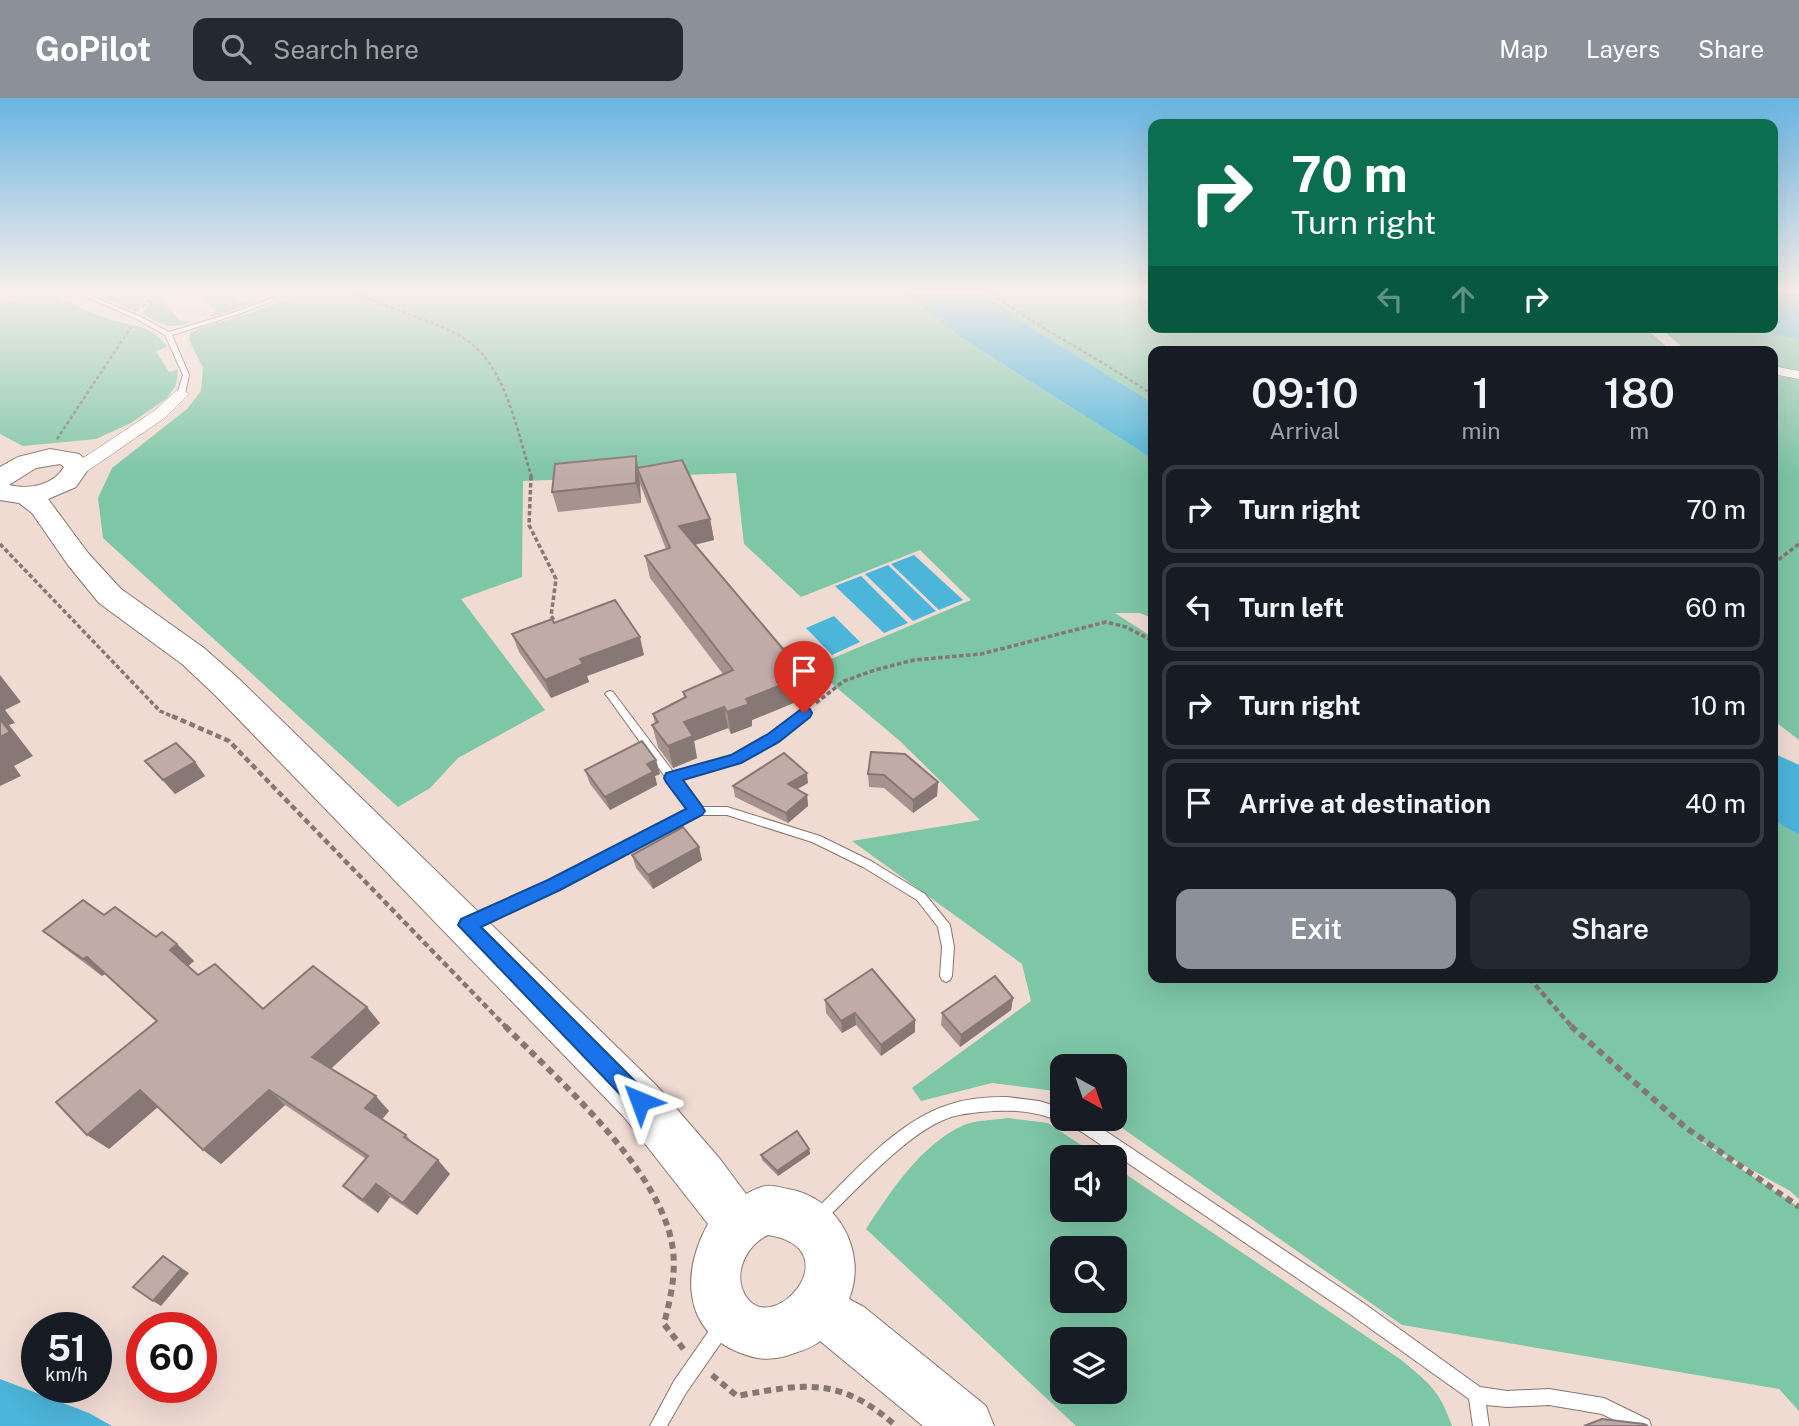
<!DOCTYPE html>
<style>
body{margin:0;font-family:"Public Sans",sans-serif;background:#242831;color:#f1f3f6;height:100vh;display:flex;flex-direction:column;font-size:26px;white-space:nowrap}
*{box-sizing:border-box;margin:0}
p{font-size:23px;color:#9ea1a6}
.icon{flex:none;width:38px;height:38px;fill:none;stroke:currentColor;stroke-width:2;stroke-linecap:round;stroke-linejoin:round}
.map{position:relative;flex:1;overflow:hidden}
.details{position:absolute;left:1148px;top:248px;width:630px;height:637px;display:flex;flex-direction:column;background:#171b24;border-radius:14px;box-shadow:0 7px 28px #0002}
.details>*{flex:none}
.hud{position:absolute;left:1148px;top:21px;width:630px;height:214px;border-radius:14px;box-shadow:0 7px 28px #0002;background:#0b6e4f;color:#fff;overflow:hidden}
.needle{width:46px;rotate:140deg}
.fabs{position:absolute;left:1050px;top:956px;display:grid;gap:14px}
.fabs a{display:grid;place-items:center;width:77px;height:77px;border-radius:14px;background:#171b24;box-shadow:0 7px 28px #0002;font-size:35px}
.speed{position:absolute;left:21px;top:1214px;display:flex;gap:14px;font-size:35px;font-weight:700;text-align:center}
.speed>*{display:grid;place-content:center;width:91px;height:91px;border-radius:50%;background:#171b24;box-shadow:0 7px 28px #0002;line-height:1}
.speed small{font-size:18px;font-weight:400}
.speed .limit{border:10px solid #d22;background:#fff;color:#111}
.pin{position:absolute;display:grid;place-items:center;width:60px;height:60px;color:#fff;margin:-72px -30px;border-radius:50% 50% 50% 0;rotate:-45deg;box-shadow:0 0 7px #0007}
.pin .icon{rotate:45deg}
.me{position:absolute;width:77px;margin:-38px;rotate:316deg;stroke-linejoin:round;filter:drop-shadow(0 0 5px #0008)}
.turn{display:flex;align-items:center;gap:24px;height:147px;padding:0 28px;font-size:32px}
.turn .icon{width:91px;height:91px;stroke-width:2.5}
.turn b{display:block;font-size:49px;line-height:60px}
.lanes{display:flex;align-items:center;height:66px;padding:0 28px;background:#0003;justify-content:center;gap:35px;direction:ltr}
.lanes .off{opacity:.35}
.eta{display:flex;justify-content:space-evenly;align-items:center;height:119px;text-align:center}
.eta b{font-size:42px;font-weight:600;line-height:49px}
.cta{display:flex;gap:14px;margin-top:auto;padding:14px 28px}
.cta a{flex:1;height:80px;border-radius:14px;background:#8c9099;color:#fff;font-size:28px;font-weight:600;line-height:80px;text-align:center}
.cta a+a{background:#242831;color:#f1f3f6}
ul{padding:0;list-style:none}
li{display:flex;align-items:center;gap:21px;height:88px;margin:0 14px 10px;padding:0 14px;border:4px solid #363941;border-radius:14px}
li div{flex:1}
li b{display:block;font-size:26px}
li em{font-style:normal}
header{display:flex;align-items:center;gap:42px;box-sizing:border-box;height:98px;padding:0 35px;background:#8c9099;color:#fff}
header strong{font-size:33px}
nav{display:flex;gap:38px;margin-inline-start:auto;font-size:24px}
.search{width:490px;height:63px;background:#242831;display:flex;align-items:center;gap:18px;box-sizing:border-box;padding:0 24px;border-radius:14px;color:#9ea1a6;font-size:26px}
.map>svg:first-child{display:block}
.green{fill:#7dc6a6;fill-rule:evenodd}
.water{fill:#4cb5da}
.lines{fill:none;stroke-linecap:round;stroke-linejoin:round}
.service-casing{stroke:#88756e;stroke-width:2}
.minor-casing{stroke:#88756e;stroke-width:1}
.primary-casing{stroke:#88756e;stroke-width:2}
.path-far3{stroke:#857772;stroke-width:2.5;stroke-dasharray:3.5 2.5;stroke-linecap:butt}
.path-far2{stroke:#857772;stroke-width:3.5;stroke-dasharray:4.5 2.5;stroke-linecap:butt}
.path-far1{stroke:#857772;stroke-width:4.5;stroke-dasharray:6 3.5;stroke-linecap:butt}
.path{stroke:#857772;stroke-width:6;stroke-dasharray:7 5;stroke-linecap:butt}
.service{fill:#fff;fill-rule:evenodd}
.minor{fill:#fff;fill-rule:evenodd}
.primary{fill:#fff;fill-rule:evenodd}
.wall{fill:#a69390}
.shaded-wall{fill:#877875}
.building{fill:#c1aba7;stroke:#877875;stroke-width:2}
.route{fill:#1a73e8;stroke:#114b97;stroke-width:2}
</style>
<header>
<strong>GoPilot</strong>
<div class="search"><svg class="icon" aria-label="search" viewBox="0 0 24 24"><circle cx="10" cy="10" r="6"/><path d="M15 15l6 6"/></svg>Search here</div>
<nav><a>Map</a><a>Layers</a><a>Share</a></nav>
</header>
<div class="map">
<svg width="1799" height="1328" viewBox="0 0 1799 1328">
<rect width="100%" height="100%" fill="#f0dbd3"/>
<g class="green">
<path d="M46,193H63L57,198C74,207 91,215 109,221C133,229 152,226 167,249L156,253L169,274L178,272L176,287L167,300L131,325L96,341L23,348L0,336V207Z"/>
<polygon points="104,193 150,193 137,214 96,197"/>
<path d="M156,193H168L158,198L181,223H192C173,234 159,225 142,216Z"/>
<polygon points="197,193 218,193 245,205 255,201 255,204 219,217 209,218 216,213"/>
<polygon points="308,193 902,193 960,239 1153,361 1153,520 1139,515 1115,515 1149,537 1153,536 1153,880 1773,880 1773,722 1799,737 1799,1101 1790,1093 1690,1037 1799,1109 1799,1313 1779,1291 1402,1227 1108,1020 1115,1020 1115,968 1062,968 1062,994 992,985 921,1003 912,990 1031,903 1022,866 852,743 980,722 900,643 812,569 971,502 920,452 801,499 744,446 736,375 523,383 522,479 461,501 545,612 458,660 430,690 398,709 103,440 98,400 112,370 187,311 201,293 203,270 189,242 190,236 198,231 253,214"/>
<polygon points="980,193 1153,193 1153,229 1773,229 1773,193 1799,193 1799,642 1773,622 1773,254 1663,254 1647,249 1655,254 1153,254 1153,305 1018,221"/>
<path d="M1008,1020L1048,1025L1099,1059H1062V1111H1115V1069L1400,1261C1429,1285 1439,1291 1452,1328H1076L866,1131C891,1093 921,1046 964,1027C977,1022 994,1022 1008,1020ZM1062,1150H1115V1202H1062ZM1062,1241H1115V1293H1062Z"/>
</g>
<g class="water">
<polygon points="902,193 980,193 1018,221 1153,305 1153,361 960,239"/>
<polygon points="1773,193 1799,193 1799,241 1739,229 1773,229"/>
<polygon points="914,457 963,502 939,512 891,466"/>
<polygon points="888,467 936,513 913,523 865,476"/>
<polygon points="861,478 908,525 884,535 835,488"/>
<polygon points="834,518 860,544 832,557 806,530"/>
<polygon points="1773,655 1799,667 1799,737 1773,722"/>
<polygon points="0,1281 89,1315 112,1328 0,1328"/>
</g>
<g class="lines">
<g class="service-casing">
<g id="service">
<polygon points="72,193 79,193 139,218 169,234 235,214 291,193 298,193 239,216 172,237 189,277 185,296 181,298 177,296 183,277 165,237 135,220"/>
<polygon points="610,593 613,594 674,675 732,658 769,637 800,612 808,612 809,615 808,618 777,643 740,664 679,682 699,709 727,709 820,738 871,763 925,796 950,827 954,849 952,878 950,882 946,884 942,882 940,878 942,849 938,829 917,802 863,769 812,744 727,717 698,717 558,790 477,827 473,828 469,827 467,823 469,819 550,784 689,712 607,598 605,596 607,594"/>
<path d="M1007,999L1039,1003L1062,1010V1020H1084L1092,1024L1362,1204L1480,1289L1507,1293L1549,1291L1604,1300L1649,1322L1651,1328H1626L1602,1316L1549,1307L1507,1309L1486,1307L1489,1328H1473L1469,1301L1350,1216L1082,1034C1070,1028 1060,1022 1048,1019C1031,1013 1012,1012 994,1013C980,1014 965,1015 951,1019C908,1033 855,1094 822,1125L817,1127L812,1125L810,1120L812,1115C851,1078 895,1024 948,1007C967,1000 988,999 1007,999Z"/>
<polygon points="721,1222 727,1224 729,1230 727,1236 686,1295 667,1328 650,1328 674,1283 715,1224"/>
</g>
</g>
<g class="minor-casing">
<g id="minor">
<polygon points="1644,229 1660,229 1688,254 1672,254"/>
<polygon points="1773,268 1799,273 1799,281 1773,276"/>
<polygon points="181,291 189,296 166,319 83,376 71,376 69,372 71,368 154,313 176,293"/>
</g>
</g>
<g class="primary-casing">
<path id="primary" d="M50,351L79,356L91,367L76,389L48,401L88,455L121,491L204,550L239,581L656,987L720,1061L746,1096C752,1093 759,1089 766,1088C773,1087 782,1090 788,1091C838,1099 868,1154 849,1201L864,1209L986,1308L994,1328H923L820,1243C811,1251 797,1254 786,1258C768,1263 755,1261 738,1254C682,1231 682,1173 708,1126L624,1019L215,597L182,566L99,505L68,467L32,415L19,405L0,402V369L18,359ZM60,366L64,369C54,387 29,392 9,387L36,370ZM768,1137C854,1151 769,1245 744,1195C733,1173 748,1146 768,1137Z"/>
</g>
<g class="path-far3">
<path d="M352,193C386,210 423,219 457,236C506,261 516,332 532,380"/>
<path d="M987,193C1040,231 1099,260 1153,297"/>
<polyline points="143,209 154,193"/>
<polyline points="57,341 131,229"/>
</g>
<g class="path-far2">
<polyline points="531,378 529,427 556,481 551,518 559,529"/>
<polyline points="0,446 160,613 176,620"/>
<polyline points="1773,466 1799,446"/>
<polyline points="816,605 844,583 875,572 914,562 981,556 1106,524 1126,529 1153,543"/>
</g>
<g class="path-far1">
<polyline points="172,618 229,643 507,930"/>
<polyline points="1529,880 1573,930"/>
</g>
<g class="path">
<path d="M505,928C559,983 663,1073 673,1152C676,1178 670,1202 664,1226L685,1253"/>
<polyline points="1571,928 1685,1029 1799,1109"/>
<path d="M712,1277L737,1298C806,1285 841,1279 896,1328"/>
</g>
<use href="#service" class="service"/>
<use href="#minor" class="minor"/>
<use href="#primary" class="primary"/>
</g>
<g class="wall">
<polygon points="638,370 710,421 714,442 695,447 783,551 811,575 813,597 752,622 752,628 731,636 728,630 694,643 697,660 673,670 658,649 652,627 655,626 653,616 684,600 683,594 723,576 650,480 645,458 666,451 640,386 641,405 558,414 552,394"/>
<polygon points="554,525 644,557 587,578 589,584 551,600 519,554 512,536"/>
<polygon points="905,656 938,684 937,698 913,715 884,690 869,689 868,676"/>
<polygon points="656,662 660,676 655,678 657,687 610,712 590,686 585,672"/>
<polygon points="145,663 195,664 205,678 175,696"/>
<polygon points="808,685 797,691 807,697 808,708 788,725 735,699 733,688"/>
<polygon points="699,749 702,762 653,791 636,770 632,757"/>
<polygon points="104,817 177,846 194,863 188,868 198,877 263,911 380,925 331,971 389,1013 382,1021 406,1037 415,1047 450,1076 417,1117 390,1099 378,1115 358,1101 343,1088 366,1061 285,1007 221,1066 158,1009 109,1051 157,923 105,876 102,878 63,849 43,833"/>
<polygon points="1013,900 1011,912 960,949 941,927 942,915"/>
<polygon points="825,902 915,934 881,958 856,927 842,935 826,915"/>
<polygon points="809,1051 810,1056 778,1078 762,1062 761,1057"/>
</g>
<g class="shaded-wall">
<polygon points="636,358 640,378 637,370 640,386 641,405 636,385"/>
<polygon points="710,421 714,442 683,449 679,428"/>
<polygon points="640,539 644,557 587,578 589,584 551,600 545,582 580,561"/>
<polygon points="811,575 813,597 752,622 752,628 731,636 727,614 746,601"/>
<polygon points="0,577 21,604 5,612 15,625 9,627 33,658 14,668 21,678 0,688"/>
<polygon points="724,609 728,630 694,643 697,660 673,670 668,648 684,624"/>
<polygon points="656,662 660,676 655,678 657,687 610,712 605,699 647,666"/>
<polygon points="195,664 205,678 175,696 163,682"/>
<polygon points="807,675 808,685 789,696 788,686"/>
<polygon points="938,684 937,698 913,715 913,702"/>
<polygon points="807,697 808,708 788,725 786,715"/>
<polygon points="699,749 702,762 653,791 648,777"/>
<polygon points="177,846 194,863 187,869 170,852"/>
<polygon points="87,859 106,875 102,878 83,861"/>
<polygon points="1013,900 1011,912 960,949 961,937"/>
<polygon points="367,909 380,925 327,974 312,959"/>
<polygon points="855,915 856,927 842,935 841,923"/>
<polygon points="915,922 915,934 881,958 881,947"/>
<polygon points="140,992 160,1007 109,1051 87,1037"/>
<polygon points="269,992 285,1007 221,1066 203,1052"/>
<polygon points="376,998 389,1013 379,1025 365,1010"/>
<polygon points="809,1051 810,1056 778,1078 777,1073"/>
<polygon points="438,1062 450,1076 417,1117 403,1105"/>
<polygon points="376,1086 390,1099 378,1115 363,1102"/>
<polygon points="163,1158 189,1175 161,1208 153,1203"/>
</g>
<g class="building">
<polygon points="636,358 636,385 552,394 555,366"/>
<polygon points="682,362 710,421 679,428 783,551 789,549 811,575 746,601 749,606 727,614 724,609 684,624 693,638 668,648 652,627 658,624 653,616 686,599 683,594 733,572 645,458 670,450 637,370"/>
<polygon points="615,502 640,539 580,561 583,566 545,582 512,536 552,521 554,525"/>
<polygon points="0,621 10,634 0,639"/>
<polygon points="642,643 656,662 647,666 653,674 605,699 585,672"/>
<polygon points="176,645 195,664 163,682 145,663"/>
<polygon points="871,654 905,656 938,684 913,702 884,677 868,676"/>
<polygon points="784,655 807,675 788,686 807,697 786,715 733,688"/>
<polygon points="683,729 699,749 648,777 632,757"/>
<polygon points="83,802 104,817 115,809 156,839 162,834 177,846 170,852 198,877 215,866 263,911 313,868 367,909 312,959 376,998 365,1010 406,1037 404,1039 438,1062 403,1105 376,1086 363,1102 343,1088 368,1058 269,992 203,1052 140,992 87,1037 56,1004 157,923 87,859 83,861 43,833"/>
<polygon points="872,871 915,922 881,947 855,915 841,923 825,902"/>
<polygon points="995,878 1013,900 961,937 942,915"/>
<polygon points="797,1033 809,1051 777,1073 761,1057"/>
<polygon points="163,1158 181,1171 153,1203 133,1189"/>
<polygon points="1602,1321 1644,1326 1648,1328 1584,1328"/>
</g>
<linearGradient id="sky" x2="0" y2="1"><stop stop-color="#69b4e2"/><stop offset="0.51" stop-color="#f8efeb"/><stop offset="1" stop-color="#f8efeb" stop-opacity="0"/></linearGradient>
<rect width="1799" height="378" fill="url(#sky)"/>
<polygon class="route" points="804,609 810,611 812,615 810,619 779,644 741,665 683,682 702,708 705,713 702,717 560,792 481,829 648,996 651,1003 648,1010 640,1013 633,1010 458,827 461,821 548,782 686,711 666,684 664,680 666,675 731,657 768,636"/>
</svg>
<div class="fabs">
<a><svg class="needle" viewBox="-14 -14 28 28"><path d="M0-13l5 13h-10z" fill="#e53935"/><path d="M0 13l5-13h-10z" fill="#9ea1a6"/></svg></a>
<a><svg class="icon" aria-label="sound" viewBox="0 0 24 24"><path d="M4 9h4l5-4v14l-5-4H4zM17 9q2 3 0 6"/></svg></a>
<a><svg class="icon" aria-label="search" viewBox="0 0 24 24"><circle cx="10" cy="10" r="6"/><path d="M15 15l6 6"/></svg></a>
<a><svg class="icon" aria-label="layers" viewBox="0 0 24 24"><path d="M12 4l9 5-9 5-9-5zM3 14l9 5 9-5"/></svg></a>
</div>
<div class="speed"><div>51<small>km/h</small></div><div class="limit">60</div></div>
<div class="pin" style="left:804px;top:615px;background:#d93025"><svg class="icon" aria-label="arrive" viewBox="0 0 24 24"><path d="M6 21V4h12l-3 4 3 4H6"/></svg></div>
<svg class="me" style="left:640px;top:1003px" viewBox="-20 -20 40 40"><path d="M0-17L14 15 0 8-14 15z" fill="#1a73e8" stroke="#fff" stroke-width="4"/></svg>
<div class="hud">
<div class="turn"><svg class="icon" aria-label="right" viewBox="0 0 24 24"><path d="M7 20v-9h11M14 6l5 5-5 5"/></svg><div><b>70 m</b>Turn right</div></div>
<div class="lanes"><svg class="icon off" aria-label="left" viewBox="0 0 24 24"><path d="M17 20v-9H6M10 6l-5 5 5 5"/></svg><svg class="icon off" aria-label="ahead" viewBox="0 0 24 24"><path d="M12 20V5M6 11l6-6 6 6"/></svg><svg class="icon" aria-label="right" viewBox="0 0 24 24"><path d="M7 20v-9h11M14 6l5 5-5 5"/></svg></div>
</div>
<section class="details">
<div class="eta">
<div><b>09:10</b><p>Arrival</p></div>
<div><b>1</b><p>min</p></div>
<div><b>180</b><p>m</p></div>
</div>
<ul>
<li><svg class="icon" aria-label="right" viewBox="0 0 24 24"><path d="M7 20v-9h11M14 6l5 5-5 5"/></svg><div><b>Turn right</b></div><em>70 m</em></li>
<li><svg class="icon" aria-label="left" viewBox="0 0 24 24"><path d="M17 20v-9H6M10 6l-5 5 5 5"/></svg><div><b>Turn left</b></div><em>60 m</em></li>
<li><svg class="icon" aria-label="right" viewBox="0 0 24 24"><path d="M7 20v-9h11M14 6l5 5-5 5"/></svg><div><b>Turn right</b></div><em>10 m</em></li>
<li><svg class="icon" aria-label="arrive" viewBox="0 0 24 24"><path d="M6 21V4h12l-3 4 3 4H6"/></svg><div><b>Arrive at destination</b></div><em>40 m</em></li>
</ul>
<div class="cta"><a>Exit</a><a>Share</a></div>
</section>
</div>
